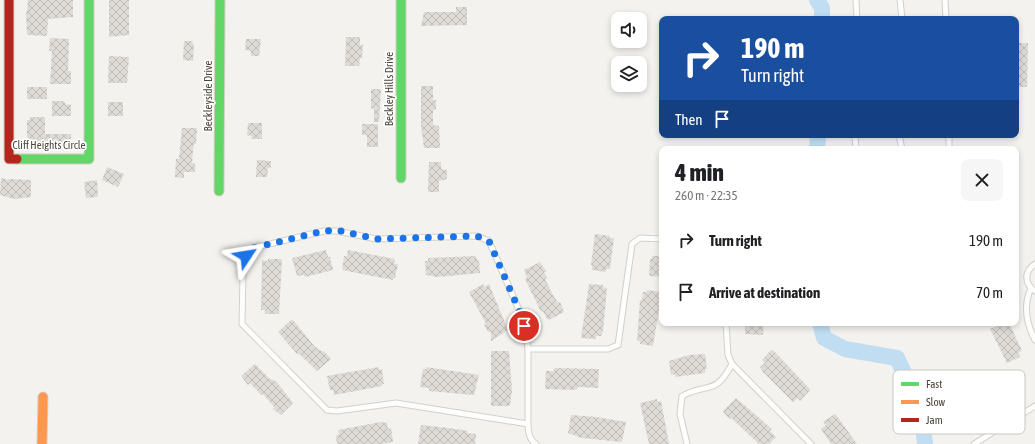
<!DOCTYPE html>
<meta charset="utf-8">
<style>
body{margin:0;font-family:"Asap Condensed",sans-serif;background:#f6f6f6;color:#202124;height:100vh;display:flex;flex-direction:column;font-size:15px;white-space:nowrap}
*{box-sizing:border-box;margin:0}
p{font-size:13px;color:#757577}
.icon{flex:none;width:22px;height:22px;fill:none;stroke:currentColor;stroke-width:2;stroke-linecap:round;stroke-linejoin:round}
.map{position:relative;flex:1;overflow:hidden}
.drawer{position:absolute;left:659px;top:146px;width:360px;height:180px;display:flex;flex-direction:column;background:#fff;border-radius:8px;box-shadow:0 2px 6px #0003}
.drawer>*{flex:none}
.guide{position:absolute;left:659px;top:16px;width:360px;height:122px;border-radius:8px;box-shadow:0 2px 6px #0003;background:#1a4fa0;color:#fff;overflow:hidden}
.fabs{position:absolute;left:611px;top:12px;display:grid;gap:8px}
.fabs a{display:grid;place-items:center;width:36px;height:36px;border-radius:8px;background:#fff;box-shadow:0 2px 6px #0003;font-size:20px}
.pin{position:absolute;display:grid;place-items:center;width:34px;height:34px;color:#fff;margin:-17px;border:2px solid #fff;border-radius:50%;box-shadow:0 1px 4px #0007}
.me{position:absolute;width:44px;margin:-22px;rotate:57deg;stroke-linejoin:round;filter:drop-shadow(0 0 3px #0008)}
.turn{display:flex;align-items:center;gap:14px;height:84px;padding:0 16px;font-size:18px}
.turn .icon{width:52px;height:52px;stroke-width:2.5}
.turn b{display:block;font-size:28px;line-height:34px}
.then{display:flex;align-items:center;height:38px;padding:0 16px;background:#0003;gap:8px;font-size:15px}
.round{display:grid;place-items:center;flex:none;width:42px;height:42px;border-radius:8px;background:#f6f6f6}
.head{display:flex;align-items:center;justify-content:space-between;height:68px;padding:0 16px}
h1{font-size:24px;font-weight:800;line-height:30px}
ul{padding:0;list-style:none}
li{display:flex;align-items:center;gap:12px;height:52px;padding:0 16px}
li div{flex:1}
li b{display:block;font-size:15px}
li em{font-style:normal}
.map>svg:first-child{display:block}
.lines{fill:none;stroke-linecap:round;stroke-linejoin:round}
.river{stroke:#c0ddf1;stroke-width:16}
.building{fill:url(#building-cross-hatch)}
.lane-casing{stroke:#d2d0cb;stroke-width:7}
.fast-casing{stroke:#d3cfc5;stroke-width:11}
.slow-casing{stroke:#d3cfc5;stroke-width:11}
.jam-casing{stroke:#d3cfc5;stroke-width:11}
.lane{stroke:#fdfdfc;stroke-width:5}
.fast{stroke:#63d668;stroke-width:9}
.slow{stroke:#ff974d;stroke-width:9}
.jam{stroke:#b3261e;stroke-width:9}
.route{stroke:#1a73e8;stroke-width:7;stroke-dasharray:0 12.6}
.labels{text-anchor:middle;stroke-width:3.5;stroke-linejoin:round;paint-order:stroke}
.street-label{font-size:11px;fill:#4b4439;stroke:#fff}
.key{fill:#fff;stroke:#c9c7c4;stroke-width:1}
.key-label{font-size:11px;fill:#4b4439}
</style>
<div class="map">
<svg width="1035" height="444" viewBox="0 0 1035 444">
<defs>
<pattern id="building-cross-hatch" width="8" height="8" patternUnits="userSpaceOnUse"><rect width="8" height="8" fill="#dedbd6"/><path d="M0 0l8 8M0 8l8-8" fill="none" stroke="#c0bdb8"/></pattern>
</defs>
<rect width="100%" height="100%" fill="#f4f2ee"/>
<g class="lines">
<g class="river">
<polyline points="817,0 822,8 822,19"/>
<polyline points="817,149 818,135"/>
<polyline points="820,323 824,338 845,349 897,358 921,409 925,444"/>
</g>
</g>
<g class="building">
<polygon points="28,0 73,0 73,17 48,19 47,36 27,35 26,12 27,12"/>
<polygon points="109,0 129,0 129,35 109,37"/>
<polygon points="456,7 467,7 467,25 421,26 424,12 456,12"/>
<polygon points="346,37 360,37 360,45 363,45 362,58 360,58 359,66 345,66"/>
<polygon points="50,38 69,39 68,71 71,71 71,84 50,84 52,51 49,51"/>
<polygon points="246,39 261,39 259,56 251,56 251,51 245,50"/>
<polygon points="184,41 193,41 192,44 194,44 193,61 183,60"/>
<polygon points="1016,43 1028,43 1027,87 1016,87"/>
<polygon points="109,56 129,57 127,83 108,83"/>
<polygon points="421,86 433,86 433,100 436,100 436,109 433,110 433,125 439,126 440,148 424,148 421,126"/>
<rect x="27" y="87" width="20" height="12"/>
<polygon points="371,89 381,89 379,122 374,122 374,109 371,108"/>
<polygon points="52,101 64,101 66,105 71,104 71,116 52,116"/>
<rect x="108" y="102" width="15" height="14"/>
<polygon points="30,117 45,117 45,134 71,134 71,144 67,144 67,147 57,148 27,147 27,120 30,120"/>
<polygon points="248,123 262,123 262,139 251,139 252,136 247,135"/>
<polygon points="362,124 378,124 378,147 367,147 367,135 362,135"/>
<polygon points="182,128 197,128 196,144 194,144 193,150 192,163 195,163 195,172 184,172 184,178 175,177 176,159 179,159"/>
<polygon points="257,160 271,161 271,168 268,168 267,177 256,177"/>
<polygon points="429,162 441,162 441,169 447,170 447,179 439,181 439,192 428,192"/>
<polygon points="107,167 124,174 118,187 102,180"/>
<polygon points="1,178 8,180 8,179 31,180 31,197 14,199 0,195"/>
<polygon points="97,180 98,197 86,198 84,182"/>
<polygon points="595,234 610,236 610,238 614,238 610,269 606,269 606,272 592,270 592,265 591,265"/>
<polygon points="326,250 328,257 330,257 333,270 305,277 304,275 297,276 292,258"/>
<polygon points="348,250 395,259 394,264 398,264 395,278 393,278 393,280 342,270 344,256 347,256"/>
<polygon points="476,256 477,260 479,260 480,273 438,277 426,275 425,261 428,261 428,258"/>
<polygon points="652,256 662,256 662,277 649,276 650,259 652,259"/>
<polygon points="268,259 282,259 279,314 265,314 265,310 261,310 262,260 268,261"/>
<polygon points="540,262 546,271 544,272 547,278 545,279 553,295 558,303 560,302 563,309 564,312 549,320 547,319 543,311 541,312 525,279 527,278 524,270"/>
<polygon points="483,284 485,287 489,284 508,330 491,341 491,332 488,332 484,325 486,324 469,292"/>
<polygon points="589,284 603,285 603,287 607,288 603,331 601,336 596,336 596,339 581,338"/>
<polygon points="647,290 662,292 653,346 640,344 640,341 637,341 640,300 642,300 643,292 647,292"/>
<polygon points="291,320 294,321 315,347 323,352 324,351 331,359 317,371 298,353 297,354 278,332"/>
<polygon points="745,323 764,323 763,335 745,334"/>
<polygon points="1003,323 1004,325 1009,323 1022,351 1018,353 1020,357 1007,363 990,329"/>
<polygon points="771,350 774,351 809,388 810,390 800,401 798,398 793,402 763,372 760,367 765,363 762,360"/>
<polygon points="491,351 509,351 512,390 510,405 508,406 492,406 491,404"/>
<polygon points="705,354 707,369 705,369 705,373 675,377 675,374 671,375 669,361 689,355"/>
<polygon points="255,364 270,379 276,381 293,403 281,415 273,409 274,407 263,394 261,395 250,383 248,385 241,376"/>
<polygon points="379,367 379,370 382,369 384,384 382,384 382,386 334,395 333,390 330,390 327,376"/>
<polygon points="426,367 479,375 474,395 429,391 429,388 420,387 423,369 426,369"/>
<polygon points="554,368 599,369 598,388 578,387 578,389 573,390 545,389 546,371 554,371"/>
<polygon points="736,398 772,429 770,431 776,437 769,444 759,444 731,418 730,419 725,414 723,411"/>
<polygon points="657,399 657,402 661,401 669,444 649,444 640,403"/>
<polygon points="835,414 837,416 857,444 831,444 821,429 826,425 823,422"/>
<polygon points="571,415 597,417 626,422 622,442 582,438 568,433"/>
<polygon points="381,422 387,423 388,429 391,428 393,442 381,444 337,444 336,435 339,435 338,430"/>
<polygon points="421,425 449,428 468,431 467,433 476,434 475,444 418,444"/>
</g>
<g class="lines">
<g class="lane-casing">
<g id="lane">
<polyline points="856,0 857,19"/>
<polyline points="900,0 902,19"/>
<polyline points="945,0 946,19"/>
<polyline points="855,135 856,149"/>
<polyline points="899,135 902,149"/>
<polyline points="949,135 949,149"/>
<path d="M1035,264C1024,271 1024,284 1035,291"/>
<path d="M1031,288C1023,306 1026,323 1035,340"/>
<polyline points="726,323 728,355 732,364 811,444"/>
<polyline points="528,349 608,349 618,345 632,244 640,238 662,239"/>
<path d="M528,424L396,403L337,411L327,410L242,324L243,273L245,256L253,248L324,231H337L376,239L477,236L489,241L522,317L526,334L528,349V424C528,432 529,440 536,444"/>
<path d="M687,444L680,414L682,396C709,382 715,396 732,364"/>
<polyline points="974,444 1035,406"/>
</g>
</g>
<g class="fast-casing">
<g id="fast">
<polyline points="401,0 401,178"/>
<polyline points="17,159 89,159 89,0"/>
<polyline points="219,191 220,0"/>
</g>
</g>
<g class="slow-casing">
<polyline id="slow" points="42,444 43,397"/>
</g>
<g class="jam-casing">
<polyline id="jam" points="9,0 9,159 17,159"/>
</g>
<use href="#lane" class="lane"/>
<use href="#fast" class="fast"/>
<use href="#slow" class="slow"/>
<use href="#jam" class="jam"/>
</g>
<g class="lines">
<polyline class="route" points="246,256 253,248 324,231 337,230 376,239 477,236 489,241 522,317 524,326"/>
</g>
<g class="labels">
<g class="street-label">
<text transform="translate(389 89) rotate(-90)" y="4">Beckley Hills Drive</text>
<text transform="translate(208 96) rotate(-90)" y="4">Beckleyside Drive</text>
<text x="49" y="149">Cliff Heights Circle</text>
</g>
</g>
<rect x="893" y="370" width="132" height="64" rx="6" class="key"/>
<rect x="901" y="382" width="18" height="4" fill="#63d668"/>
<rect x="901" y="400" width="18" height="4" fill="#ff974d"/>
<rect x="901" y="418" width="18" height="4" fill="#b3261e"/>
<g class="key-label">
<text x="926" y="388">Fast</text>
<text x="926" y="406">Slow</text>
<text x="926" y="424">Jam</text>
</g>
</svg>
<div class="fabs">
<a><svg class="icon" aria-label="sound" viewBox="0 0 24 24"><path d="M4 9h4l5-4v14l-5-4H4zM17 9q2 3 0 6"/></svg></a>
<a><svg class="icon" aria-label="layers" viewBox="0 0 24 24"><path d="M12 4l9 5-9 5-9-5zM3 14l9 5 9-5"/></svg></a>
</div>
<div class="pin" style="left:524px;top:326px;background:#d93025"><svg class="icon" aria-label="arrive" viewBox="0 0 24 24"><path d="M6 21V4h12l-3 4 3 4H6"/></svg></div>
<svg class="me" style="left:246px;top:256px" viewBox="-20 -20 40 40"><path d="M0-17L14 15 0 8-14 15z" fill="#1a73e8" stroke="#fff" stroke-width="4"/></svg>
<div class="guide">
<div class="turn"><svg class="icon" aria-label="right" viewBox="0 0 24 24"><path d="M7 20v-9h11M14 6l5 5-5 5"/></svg><div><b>190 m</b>Turn right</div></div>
<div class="then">Then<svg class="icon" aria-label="arrive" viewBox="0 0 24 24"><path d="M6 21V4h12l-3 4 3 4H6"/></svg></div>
</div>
<section class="drawer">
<div class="head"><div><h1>4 min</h1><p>260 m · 22:35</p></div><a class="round"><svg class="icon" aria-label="close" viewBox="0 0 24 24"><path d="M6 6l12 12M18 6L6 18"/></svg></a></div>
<ul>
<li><svg class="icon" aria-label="right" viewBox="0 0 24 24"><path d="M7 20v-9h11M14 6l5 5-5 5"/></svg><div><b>Turn right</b></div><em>190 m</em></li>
<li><svg class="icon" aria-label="arrive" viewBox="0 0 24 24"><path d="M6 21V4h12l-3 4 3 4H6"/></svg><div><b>Arrive at destination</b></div><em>70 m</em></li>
</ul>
</section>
</div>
